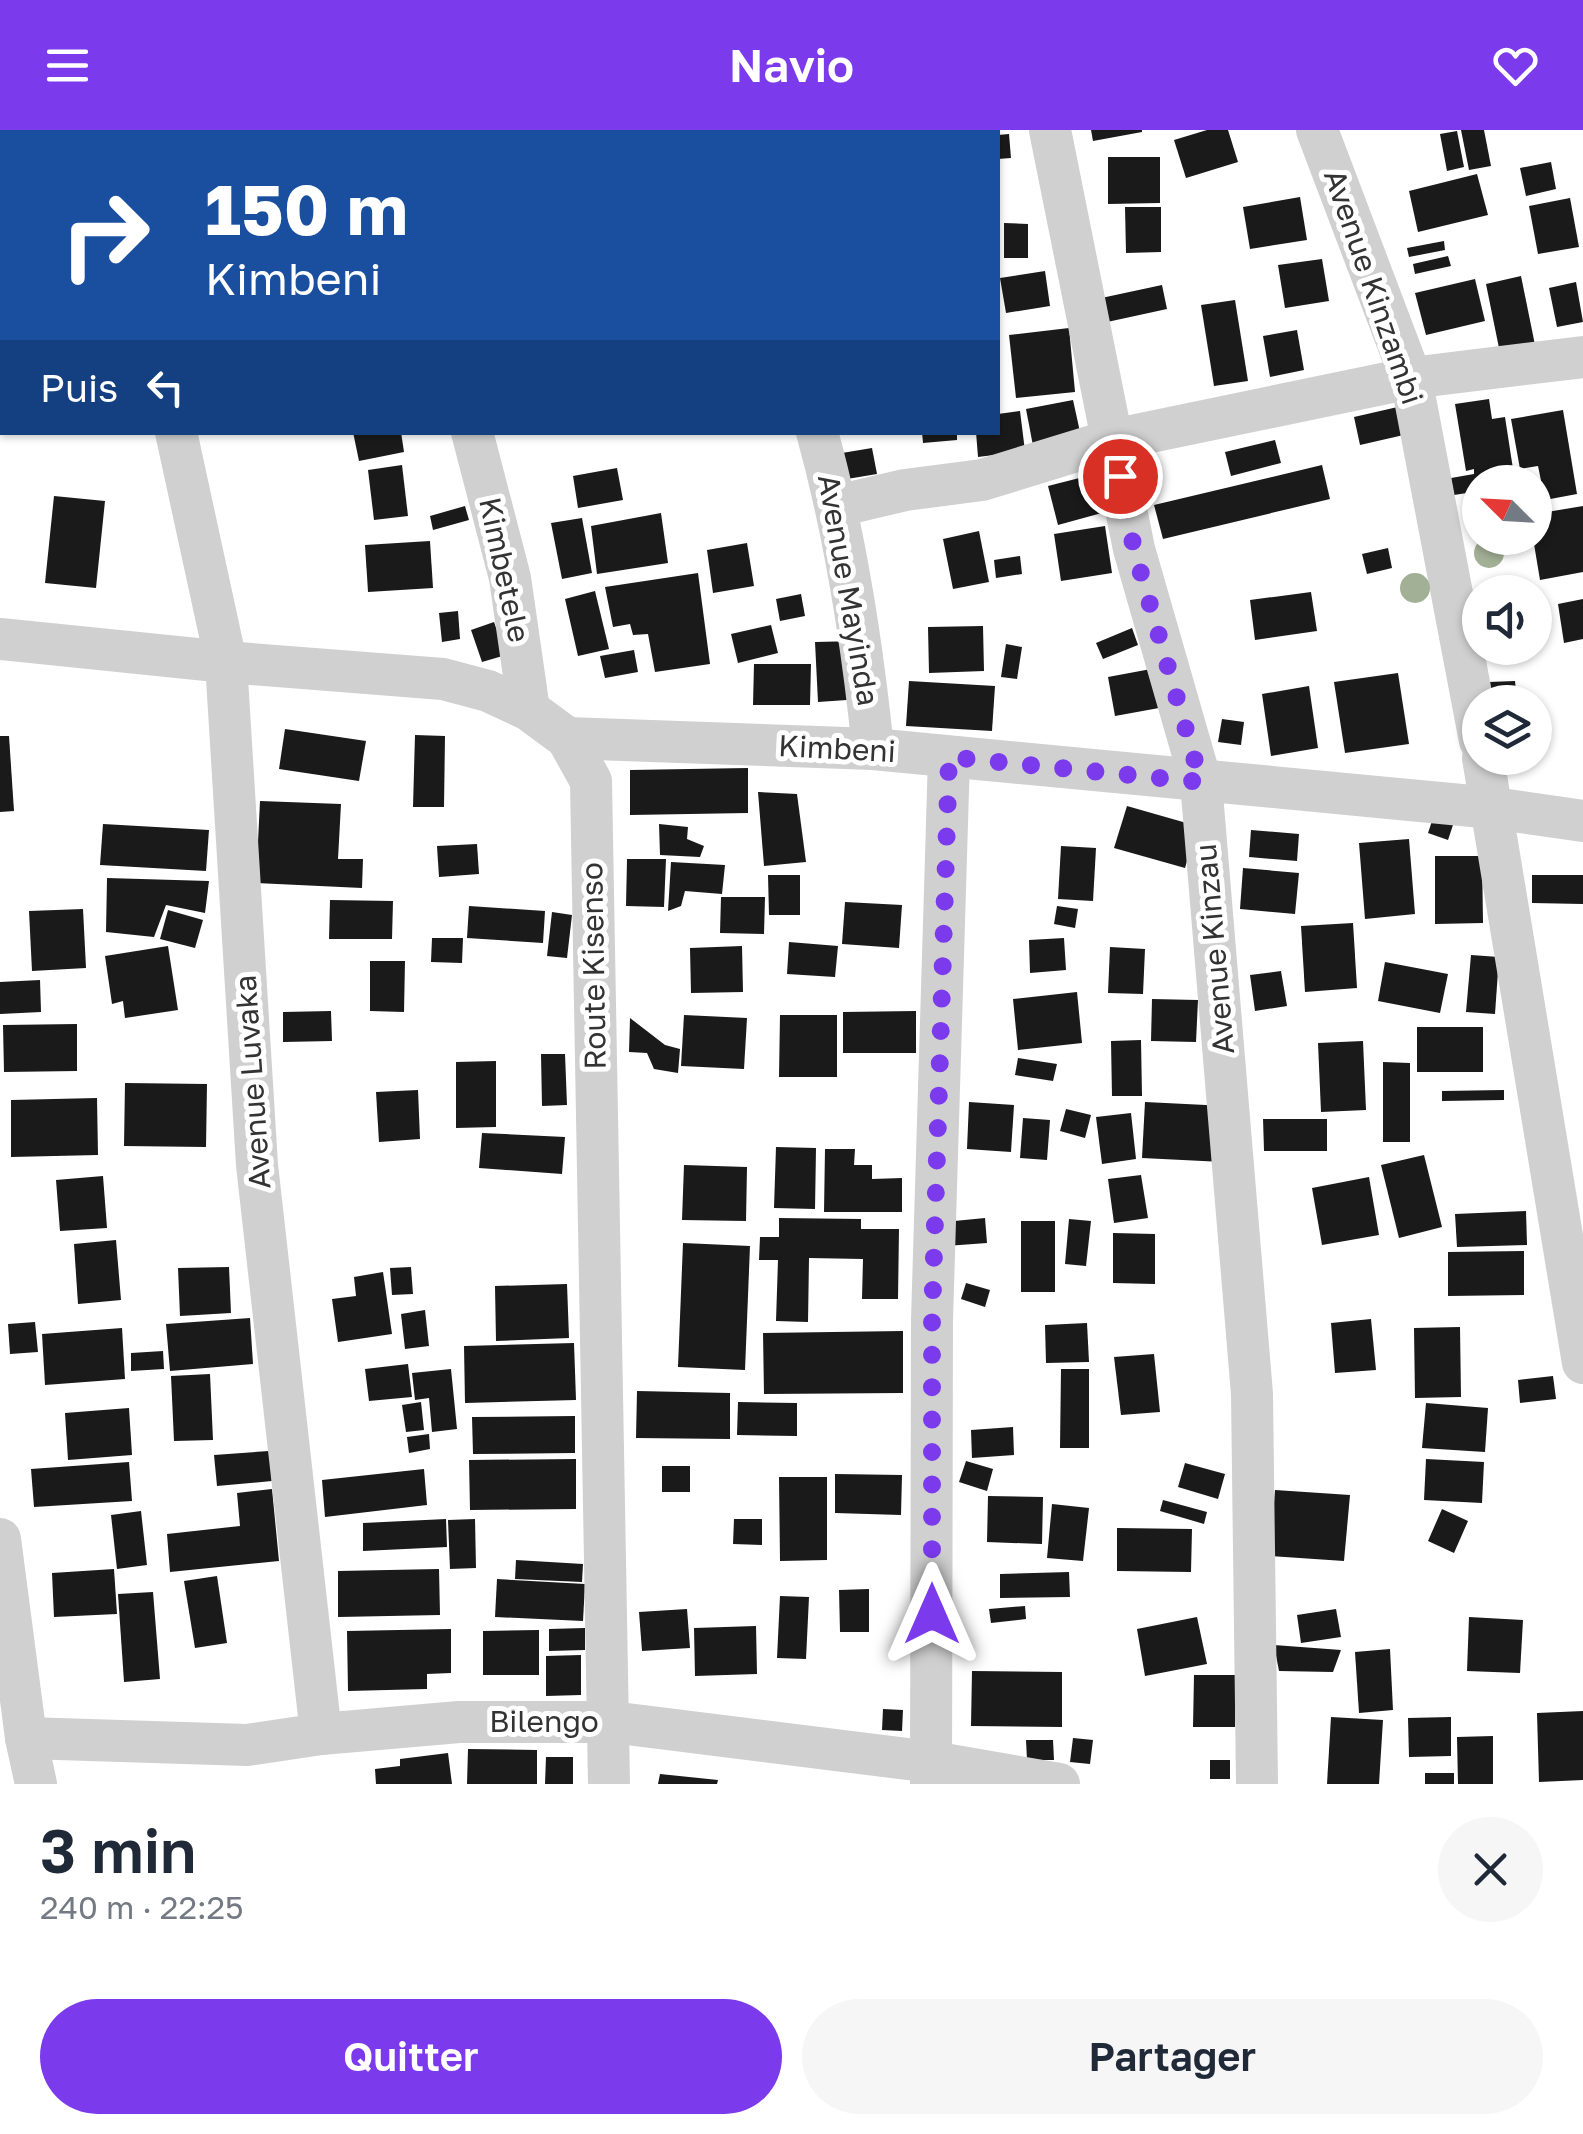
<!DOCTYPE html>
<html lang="fr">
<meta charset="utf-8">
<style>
body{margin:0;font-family:"Golos Text",sans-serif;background:#f6f6f7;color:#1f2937;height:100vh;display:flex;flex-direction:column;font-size:38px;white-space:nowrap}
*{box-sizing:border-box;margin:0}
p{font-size:32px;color:#747a83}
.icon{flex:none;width:55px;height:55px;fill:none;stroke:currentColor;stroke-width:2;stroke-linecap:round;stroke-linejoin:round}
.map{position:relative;height:1654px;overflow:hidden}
.drawer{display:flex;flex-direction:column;background:#fff;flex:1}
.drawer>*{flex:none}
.top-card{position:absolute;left:0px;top:0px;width:1000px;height:305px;box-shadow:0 2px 8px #0004;background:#1a4fa0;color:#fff;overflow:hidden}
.needle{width:65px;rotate:294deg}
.controls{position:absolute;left:1462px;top:335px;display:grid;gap:20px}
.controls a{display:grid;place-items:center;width:90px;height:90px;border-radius:50%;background:#fff;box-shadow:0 2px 8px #0004;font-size:50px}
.pin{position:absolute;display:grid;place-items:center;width:85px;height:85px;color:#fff;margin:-42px;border:5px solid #fff;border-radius:50%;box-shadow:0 2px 10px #0007}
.me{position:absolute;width:110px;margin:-55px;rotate:0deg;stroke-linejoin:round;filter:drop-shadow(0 0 8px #0008)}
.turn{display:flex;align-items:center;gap:35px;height:210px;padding:0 40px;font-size:45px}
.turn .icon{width:130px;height:130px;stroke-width:2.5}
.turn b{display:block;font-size:70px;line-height:85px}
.then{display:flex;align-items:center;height:95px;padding:0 40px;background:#0003;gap:20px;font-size:38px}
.round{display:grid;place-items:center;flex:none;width:105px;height:105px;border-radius:52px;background:#f6f6f7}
.head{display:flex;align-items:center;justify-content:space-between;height:170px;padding:0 40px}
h1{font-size:60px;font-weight:600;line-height:75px}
.button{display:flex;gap:20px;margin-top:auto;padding:20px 40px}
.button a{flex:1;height:115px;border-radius:60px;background:#7c3aed;color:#fff;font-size:40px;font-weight:600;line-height:115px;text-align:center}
.button a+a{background:#f6f6f7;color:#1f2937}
header{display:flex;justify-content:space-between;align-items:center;height:130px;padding:0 40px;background:#7c3aed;color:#fff;font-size:45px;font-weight:600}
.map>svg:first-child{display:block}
.building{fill:#1a1a1a}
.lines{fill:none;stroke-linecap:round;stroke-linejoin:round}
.street{stroke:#d0d0d0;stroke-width:42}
.tree{fill:#a2b095}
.route{stroke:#7c3aed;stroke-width:18;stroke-dasharray:0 32.4}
.labels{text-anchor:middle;stroke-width:10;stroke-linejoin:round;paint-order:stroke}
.street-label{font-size:30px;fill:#333;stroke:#fff}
</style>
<header><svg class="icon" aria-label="menu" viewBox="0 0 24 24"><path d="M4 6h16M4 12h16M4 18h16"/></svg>Navio<svg class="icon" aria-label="heart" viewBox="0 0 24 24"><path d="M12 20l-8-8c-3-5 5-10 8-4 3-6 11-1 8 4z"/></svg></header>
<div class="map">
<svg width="1583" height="1654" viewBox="0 0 1583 1654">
<rect width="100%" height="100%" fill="#fff"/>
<g class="building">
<polygon points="1091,0 1142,0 1142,2 1093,11"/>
<polygon points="1207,0 1228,0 1238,32 1186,48 1174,10"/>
<polygon points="1461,0 1484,0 1491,36 1469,40"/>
<polygon points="1457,1 1464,37 1447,41 1440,4"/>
<polygon points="1009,4 1011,28 998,29 998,5"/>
<polygon points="1108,27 1160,27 1160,73 1108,74"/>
<polygon points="1551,32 1556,59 1526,66 1520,38"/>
<polygon points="1477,44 1488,85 1418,102 1409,61"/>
<polygon points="1300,67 1307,110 1250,119 1243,77"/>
<polygon points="1570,68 1579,117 1538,124 1529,76"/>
<polygon points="1125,77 1161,77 1161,122 1126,123"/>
<polygon points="1004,93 1028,94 1028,128 1004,128"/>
<polygon points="1444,111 1445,120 1409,127 1407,118"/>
<polygon points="1448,126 1451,136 1415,144 1413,134"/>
<polygon points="1322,129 1329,171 1285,178 1278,135"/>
<polygon points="1045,141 1050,176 1006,183 1000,148"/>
<polygon points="1521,146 1535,215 1500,223 1486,154"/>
<polygon points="1475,149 1485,191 1426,205 1415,163"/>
<polygon points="1576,152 1583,192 1557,197 1549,158"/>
<polygon points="1162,155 1167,179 1098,194 1092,170"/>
<polygon points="1235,170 1248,251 1214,256 1201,175"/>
<polygon points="1069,198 1075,262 1016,268 1009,205"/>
<polygon points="1297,200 1304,240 1270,247 1263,206"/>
<polygon points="1489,269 1492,289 1505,287 1515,352 1480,352 1480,375 1470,377 1467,363 1454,365 1451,348 1474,344 1474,339 1466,341 1455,274"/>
<polygon points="1073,270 1082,311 1034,321 1026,279"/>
<polygon points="1402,276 1408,304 1360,315 1354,287"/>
<polygon points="1563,280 1577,364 1545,370 1538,336 1520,339 1511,289"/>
<polygon points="1020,281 1025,321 978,327 976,302 998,302 998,284"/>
<polygon points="353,302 401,302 404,322 359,331"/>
<polygon points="922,302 957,302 957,310 923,313"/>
<polygon points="1275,310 1281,333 1231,346 1225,322"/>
<polygon points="872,318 877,344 847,349 842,323"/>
<polygon points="402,335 408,386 374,390 368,340"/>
<polygon points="1322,335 1330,369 1163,409 1154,375"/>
<polygon points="617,338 623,370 578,378 573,346"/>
<polygon points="1099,343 1109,381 1058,395 1048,356"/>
<polygon points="54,366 105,371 96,458 45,453"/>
<polygon points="465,376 469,390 433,400 430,386"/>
<polygon points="1583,376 1583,442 1540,450 1533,408 1535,384"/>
<polygon points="661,383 668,433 597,444 591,396"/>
<polygon points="582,388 592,443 562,449 551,393"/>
<polygon points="1105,396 1112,443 1061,451 1054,404"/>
<polygon points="979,401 989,452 953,459 943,409"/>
<polygon points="430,411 433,458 368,462 365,415"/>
<polygon points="747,413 754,456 713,463 707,420"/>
<polygon points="1388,418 1392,438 1367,444 1362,424"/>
<polygon points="1020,426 1022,444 996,448 994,430"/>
<polygon points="698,443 710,534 655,542 648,504 633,505 630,494 613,497 605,457"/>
<polygon points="595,461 609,519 578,526 565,469"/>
<polygon points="1311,462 1317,501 1255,510 1250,470"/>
<polygon points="801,464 805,486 780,491 776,469"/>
<polygon points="1583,469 1583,509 1564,513 1558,474"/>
<polygon points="458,481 460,509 442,512 439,483"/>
<polygon points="494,492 506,525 482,532 471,500"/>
<polygon points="771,495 778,523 738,533 731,504"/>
<polygon points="983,496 984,541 929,543 928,497"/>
<polygon points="1132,498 1138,515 1103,529 1096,513"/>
<polygon points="857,511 861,569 818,572 815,512"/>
<polygon points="1006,514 1022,517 1017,549 1001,547"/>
<polygon points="634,520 638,542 605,548 600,526"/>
<polygon points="754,534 811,534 810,575 753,575"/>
<polygon points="1151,539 1159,578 1115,586 1108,547"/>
<polygon points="1398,543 1409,614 1345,623 1334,552"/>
<polygon points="909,551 995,556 992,601 906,596"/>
<polygon points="1515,551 1517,572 1490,572 1489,552"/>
<polygon points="1309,556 1318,618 1271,626 1262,564"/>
<polygon points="1222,589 1244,592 1241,615 1218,612"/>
<polygon points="285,599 366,611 359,651 279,639"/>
<polygon points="415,605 445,606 444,677 413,677"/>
<polygon points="0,606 9,606 14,681 0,682"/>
<polygon points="748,638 748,683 630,685 630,640"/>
<polygon points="758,662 797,664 806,732 764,736"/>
<polygon points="260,671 341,674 338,729 363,729 362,758 256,753"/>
<polygon points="1127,676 1197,696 1185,738 1114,718"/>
<polygon points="1433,688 1453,695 1448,710 1428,703"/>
<polygon points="103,694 209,700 206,741 100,735"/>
<polygon points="659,694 688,697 687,709 704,716 700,727 660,725"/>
<polygon points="1251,700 1299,704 1297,731 1249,727"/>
<polygon points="1409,709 1415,784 1365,789 1359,713"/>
<polygon points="477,714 479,744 439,747 437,716"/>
<polygon points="1061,716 1096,718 1093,771 1058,769"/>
<polygon points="1435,726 1482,726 1483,793 1435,794"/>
<polygon points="627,729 666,729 664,777 626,776"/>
<polygon points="671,732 725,735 722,764 685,761 681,776 668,781"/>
<polygon points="1243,738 1299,743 1295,784 1240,779"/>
<polygon points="768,745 800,745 800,785 769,785"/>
<polygon points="1532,745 1583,745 1583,774 1532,773"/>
<polygon points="107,748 209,751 205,783 166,775 154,807 106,802"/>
<polygon points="721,767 765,767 764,804 720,803"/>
<polygon points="330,770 393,771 392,809 329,809"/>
<polygon points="845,772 902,775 899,818 842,814"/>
<polygon points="469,776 545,781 543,813 467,808"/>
<polygon points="1057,776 1078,779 1075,798 1054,794"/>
<polygon points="83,779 86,838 32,841 29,781"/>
<polygon points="168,780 203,790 195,818 160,809"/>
<polygon points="552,782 572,785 567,828 547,826"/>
<polygon points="1353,793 1357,858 1305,862 1301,796"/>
<polygon points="432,808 463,808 462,833 431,832"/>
<polygon points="1064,808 1066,840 1030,843 1029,810"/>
<polygon points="789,812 838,816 835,847 787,844"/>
<polygon points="168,816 178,880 125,888 123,871 112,874 105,826"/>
<polygon points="742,816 743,862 691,863 690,818"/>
<polygon points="1110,817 1145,819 1143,864 1108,863"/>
<polygon points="1471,825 1499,827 1495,884 1466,882"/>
<polygon points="370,831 405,831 404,882 370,881"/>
<polygon points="1385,832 1448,844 1440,883 1378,871"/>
<polygon points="1281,841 1287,876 1255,881 1250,845"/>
<polygon points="40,850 41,882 0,884 0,852"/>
<polygon points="1077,862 1082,913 1018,920 1013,869"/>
<polygon points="1152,869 1198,870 1196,912 1151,911"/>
<polygon points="331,881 332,911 283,912 283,882"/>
<polygon points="916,881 916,923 843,923 843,882"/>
<polygon points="684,885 747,888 744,939 681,936"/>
<polygon points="780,885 837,885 837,947 779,947"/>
<polygon points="630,888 665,915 680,919 678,943 654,939 647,923 629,922"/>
<polygon points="77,894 77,941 4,942 3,895"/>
<rect x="1417" y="897" width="66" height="45"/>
<polygon points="1141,910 1142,966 1112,966 1111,911"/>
<polygon points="1363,911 1366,980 1321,982 1318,913"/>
<polygon points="541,924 565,924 567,975 542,976"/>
<polygon points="1018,928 1057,934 1053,951 1015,945"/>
<polygon points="496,931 496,997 456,998 456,932"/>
<polygon points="1383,932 1410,933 1410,1012 1383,1012"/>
<polygon points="125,953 207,954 206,1017 124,1016"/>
<polygon points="418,960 420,1009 379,1012 376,962"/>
<polygon points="1504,960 1504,970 1442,971 1442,961"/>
<polygon points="97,968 98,1025 11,1027 11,970"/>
<polygon points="969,972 1014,975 1011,1022 967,1019"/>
<polygon points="1145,972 1226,976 1223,1032 1142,1028"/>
<polygon points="1066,979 1091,985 1085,1008 1060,1001"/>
<polygon points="1131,983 1136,1029 1102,1034 1096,987"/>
<polygon points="1023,988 1050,990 1047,1030 1020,1028"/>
<polygon points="1263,989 1327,989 1327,1021 1264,1021"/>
<polygon points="482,1003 565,1007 562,1044 479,1038"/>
<polygon points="776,1017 816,1018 815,1079 774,1078"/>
<polygon points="825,1019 855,1019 854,1035 872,1035 872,1049 902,1048 902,1082 824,1082"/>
<polygon points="1424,1025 1442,1097 1399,1108 1381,1035"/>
<polygon points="684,1035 747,1037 746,1091 682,1090"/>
<polygon points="1141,1045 1148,1088 1114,1093 1108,1049"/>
<polygon points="103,1046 107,1098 60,1101 56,1050"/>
<polygon points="1369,1047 1379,1105 1322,1115 1312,1058"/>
<polygon points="1526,1081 1527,1115 1457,1117 1455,1084"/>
<polygon points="779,1088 861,1089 861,1099 899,1099 898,1169 862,1169 863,1129 809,1128 808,1192 776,1191 778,1130 759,1130 760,1107 779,1107"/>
<polygon points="985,1088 987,1113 946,1116 944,1092"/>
<polygon points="1069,1089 1091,1091 1086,1136 1065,1134"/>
<rect x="1021" y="1091" width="34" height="71"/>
<polygon points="1113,1103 1155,1104 1155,1154 1113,1153"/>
<polygon points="116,1110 121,1170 78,1174 74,1114"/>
<polygon points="683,1113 750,1116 745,1240 678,1237"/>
<polygon points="1524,1121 1524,1165 1448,1166 1448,1122"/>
<polygon points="229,1137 231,1183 180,1186 178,1138"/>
<polygon points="411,1137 413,1164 392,1165 390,1138"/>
<polygon points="383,1142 392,1204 338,1212 332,1169 356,1166 354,1147"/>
<polygon points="966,1153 990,1160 985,1177 961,1169"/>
<polygon points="567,1154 569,1208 496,1211 495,1156"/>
<polygon points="425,1180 429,1216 405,1219 401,1184"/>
<polygon points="250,1188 253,1234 170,1241 166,1194"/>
<polygon points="1371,1189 1376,1240 1335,1243 1331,1193"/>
<polygon points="35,1192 38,1222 10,1224 8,1194"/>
<polygon points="1087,1193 1089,1232 1046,1233 1045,1195"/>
<polygon points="1460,1197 1461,1267 1415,1268 1414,1198"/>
<polygon points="122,1198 125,1249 45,1255 42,1204"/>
<polygon points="903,1201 903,1263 764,1264 763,1203"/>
<polygon points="574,1213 576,1270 465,1273 464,1216"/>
<polygon points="163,1221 164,1239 131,1241 131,1223"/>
<polygon points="1154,1224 1160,1282 1121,1285 1114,1227"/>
<polygon points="408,1234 412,1267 369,1271 365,1239"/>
<polygon points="451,1239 457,1299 432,1302 429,1268 415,1270 412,1243"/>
<polygon points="1061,1239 1089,1239 1089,1318 1060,1318"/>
<polygon points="210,1244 213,1310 174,1311 171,1246"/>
<polygon points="1553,1246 1556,1269 1520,1273 1518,1250"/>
<polygon points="637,1261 730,1263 730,1309 636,1308"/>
<polygon points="421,1272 424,1300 406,1302 402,1275"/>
<polygon points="738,1272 797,1273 797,1306 737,1305"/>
<polygon points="1426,1273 1488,1278 1485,1322 1422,1318"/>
<polygon points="129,1278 132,1325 68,1330 65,1283"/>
<polygon points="575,1286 575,1323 473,1324 472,1287"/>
<polygon points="1013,1297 1014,1325 972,1328 971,1300"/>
<polygon points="429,1304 430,1319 409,1323 407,1307"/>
<polygon points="269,1321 272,1351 217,1356 214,1325"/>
<polygon points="576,1329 576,1379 470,1380 469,1330"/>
<polygon points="1426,1329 1484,1332 1482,1373 1424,1370"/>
<polygon points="966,1331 993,1339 987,1361 959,1352"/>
<polygon points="129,1332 132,1371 34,1377 31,1339"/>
<polygon points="1185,1333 1225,1344 1218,1369 1178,1357"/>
<rect x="662" y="1336" width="28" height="26"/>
<polygon points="424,1339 427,1375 325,1387 322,1350"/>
<polygon points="835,1344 902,1345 901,1385 835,1383"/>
<polygon points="779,1347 827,1347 827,1430 780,1431"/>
<polygon points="272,1359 279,1431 170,1442 167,1404 240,1396 237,1363"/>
<polygon points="1275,1360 1350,1365 1344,1431 1270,1426"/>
<polygon points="988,1366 1043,1367 1042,1414 987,1412"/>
<polygon points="1163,1370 1207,1382 1204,1394 1160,1381"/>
<polygon points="1052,1374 1089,1378 1083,1431 1047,1428"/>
<polygon points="1442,1379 1468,1391 1454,1423 1428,1411"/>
<polygon points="141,1381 147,1435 117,1439 111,1385"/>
<polygon points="446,1389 447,1417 363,1421 363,1393"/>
<polygon points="475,1389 476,1438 450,1439 448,1390"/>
<polygon points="734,1389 762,1389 762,1415 733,1414"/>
<polygon points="1117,1398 1192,1399 1191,1442 1117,1441"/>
<polygon points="516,1430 583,1434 582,1452 515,1449"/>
<polygon points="114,1439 117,1484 54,1487 52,1443"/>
<polygon points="439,1439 440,1485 338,1487 338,1441"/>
<polygon points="1069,1442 1070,1467 1000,1468 1000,1444"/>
<polygon points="217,1446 227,1513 195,1518 184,1451"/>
<polygon points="497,1449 585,1454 583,1491 495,1487"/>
<polygon points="869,1459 869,1502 840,1502 839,1460"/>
<polygon points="153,1462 160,1549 124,1552 118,1464"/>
<polygon points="780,1466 809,1467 806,1529 777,1528"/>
<polygon points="1025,1476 1026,1489 991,1493 989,1479"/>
<polygon points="687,1479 690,1518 642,1521 639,1482"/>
<polygon points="1336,1479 1341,1507 1301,1513 1297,1485"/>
<polygon points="1197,1487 1207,1534 1145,1546 1137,1499"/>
<polygon points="1469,1487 1523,1490 1520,1543 1467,1541"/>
<polygon points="756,1496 757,1544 695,1546 694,1498"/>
<polygon points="585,1498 585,1520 549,1521 549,1499"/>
<polygon points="451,1499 451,1543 427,1544 427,1559 348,1561 347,1501"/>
<polygon points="539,1500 539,1545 483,1545 483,1501"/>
<polygon points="1274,1515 1341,1520 1333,1542 1279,1541"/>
<polygon points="1390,1519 1393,1580 1359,1583 1355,1522"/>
<polygon points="581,1525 581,1565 546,1566 546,1526"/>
<polygon points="972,1541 1062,1542 1062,1597 971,1596"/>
<polygon points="1194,1545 1236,1545 1235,1597 1193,1597"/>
<polygon points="883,1579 903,1580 902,1601 882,1600"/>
<polygon points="1583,1581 1583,1650 1539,1652 1537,1583"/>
<polygon points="1331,1587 1383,1590 1379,1654 1327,1654"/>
<polygon points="1451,1587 1451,1626 1409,1627 1408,1588"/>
<polygon points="1493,1606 1493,1654 1458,1654 1457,1607"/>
<polygon points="1073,1608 1093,1610 1090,1634 1070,1632"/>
<polygon points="1026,1610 1053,1610 1054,1630 1027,1630"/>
<polygon points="468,1619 537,1620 537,1654 467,1654"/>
<polygon points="448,1623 452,1654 376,1654 375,1639 400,1636 400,1629"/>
<polygon points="546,1627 573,1627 573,1654 545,1654"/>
<rect x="1210" y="1630" width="20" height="19"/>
<rect x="1425" y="1643" width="29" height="11"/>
<polygon points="660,1644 718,1650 717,1654 658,1654"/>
</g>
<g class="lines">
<g class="street">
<polyline points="109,0 110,2"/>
<polyline points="392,0 393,2"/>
<polyline points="733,0 734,2"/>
<polyline points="1050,0 1134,419 1201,652 1252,1264 1257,1654"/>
<polyline points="1317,0 1411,248 1480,611"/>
<polyline points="176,302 226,532 257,1035 321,1604"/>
<polyline points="472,302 510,448 529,580"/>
<path d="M817,302C846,407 862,511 873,619"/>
<polyline points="837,376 905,360 982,350 1112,310 1411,248 1583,227"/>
<polyline points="0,509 226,532 443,549 488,561 529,580 567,608 591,651 609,1654"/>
<polyline points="567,608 873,619 1493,678 1583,691"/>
<polyline points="1483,628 1583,1233"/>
<polyline points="0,1409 26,1608 36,1654"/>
<polyline points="26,1608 247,1615 321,1604 459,1592 611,1592 932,1632 1059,1654"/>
<polyline points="931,1654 932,1190 949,627"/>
</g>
</g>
<g class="tree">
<circle cx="1489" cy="423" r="15"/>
<circle cx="1415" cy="458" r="15"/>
</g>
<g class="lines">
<polyline class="route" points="932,1484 932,1190 949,627 1201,652 1134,419 1120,346"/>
</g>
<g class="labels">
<g class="street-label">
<text transform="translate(1373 157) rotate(71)" y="10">Avenue Kinzambi</text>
<text transform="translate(504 440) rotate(78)" y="10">Kimbetele</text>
<text transform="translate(848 460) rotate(80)" y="10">Avenue Mayinda</text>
<text transform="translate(837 619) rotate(3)" y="10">Kimbeni</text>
<text transform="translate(1215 819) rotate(-95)" y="10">Avenue Kinzau</text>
<text transform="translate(594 836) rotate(-91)" y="10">Route Kisenso</text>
<text transform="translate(253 952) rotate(-94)" y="10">Avenue Luvaka</text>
<text x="544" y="1602">Bilengo</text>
</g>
</g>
</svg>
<div class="controls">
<a><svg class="needle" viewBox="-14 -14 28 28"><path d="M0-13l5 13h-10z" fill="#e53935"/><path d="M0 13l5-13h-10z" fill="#747a83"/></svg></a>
<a><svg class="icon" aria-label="sound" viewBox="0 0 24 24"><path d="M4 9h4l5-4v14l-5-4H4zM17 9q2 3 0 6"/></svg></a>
<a><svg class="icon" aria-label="layers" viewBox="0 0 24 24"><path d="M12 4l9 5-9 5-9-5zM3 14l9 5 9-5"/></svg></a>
</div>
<div class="pin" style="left:1120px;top:346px;background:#d93025"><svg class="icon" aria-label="arrive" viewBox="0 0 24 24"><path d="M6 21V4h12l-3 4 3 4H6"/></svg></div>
<svg class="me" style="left:932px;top:1484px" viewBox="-20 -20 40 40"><path d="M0-17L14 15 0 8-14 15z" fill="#7c3aed" stroke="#fff" stroke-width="4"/></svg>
<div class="top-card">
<div class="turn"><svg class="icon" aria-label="right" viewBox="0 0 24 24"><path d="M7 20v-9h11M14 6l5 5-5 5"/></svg><div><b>150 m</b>Kimbeni</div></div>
<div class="then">Puis<svg class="icon" aria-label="left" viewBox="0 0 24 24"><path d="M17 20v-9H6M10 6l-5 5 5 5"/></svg></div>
</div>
</div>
<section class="drawer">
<div class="head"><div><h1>3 min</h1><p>240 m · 22:25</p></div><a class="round"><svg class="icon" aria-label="close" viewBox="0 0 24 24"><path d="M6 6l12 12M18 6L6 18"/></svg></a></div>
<div class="button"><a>Quitter</a><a>Partager</a></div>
</section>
